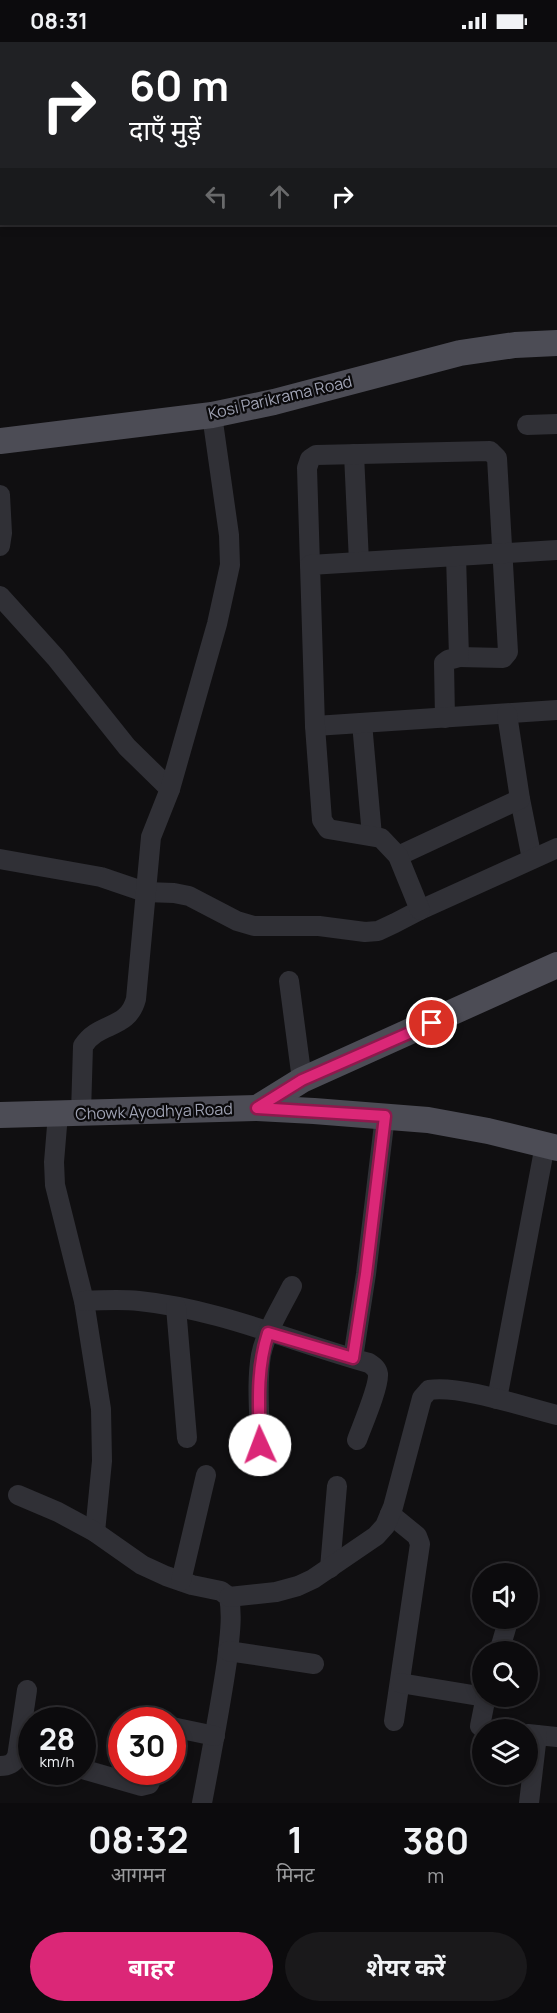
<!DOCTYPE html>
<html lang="hi">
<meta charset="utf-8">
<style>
body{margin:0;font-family:Manrope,"Noto Sans Devanagari",sans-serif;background:#1a191b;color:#f1f3f6;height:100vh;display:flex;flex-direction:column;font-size:22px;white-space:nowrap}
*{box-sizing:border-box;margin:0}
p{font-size:20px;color:#9a9b9d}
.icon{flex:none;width:33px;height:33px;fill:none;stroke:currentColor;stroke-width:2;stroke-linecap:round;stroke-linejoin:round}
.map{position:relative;height:1761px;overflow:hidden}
.drawer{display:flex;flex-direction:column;background:#0c0b0d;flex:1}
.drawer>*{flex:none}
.hud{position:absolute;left:0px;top:0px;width:558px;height:183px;box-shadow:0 3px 9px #0003,0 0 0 2px #2c2b2e;background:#202124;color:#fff;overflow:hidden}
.controls{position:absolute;left:472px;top:1521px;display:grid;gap:12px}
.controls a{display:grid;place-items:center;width:66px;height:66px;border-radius:50%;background:#0c0b0d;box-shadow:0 3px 9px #0003,0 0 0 2px #2c2b2e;font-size:30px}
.speed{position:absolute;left:18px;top:1665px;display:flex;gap:12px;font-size:30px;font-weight:700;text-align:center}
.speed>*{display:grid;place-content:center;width:78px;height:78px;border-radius:50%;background:#0c0b0d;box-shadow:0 3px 9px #0003,0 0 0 2px #2c2b2e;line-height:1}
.speed small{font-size:15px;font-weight:400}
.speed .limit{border:9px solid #d22;background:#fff;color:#111}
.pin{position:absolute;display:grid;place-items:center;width:51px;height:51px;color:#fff;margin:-26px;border:3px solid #fff;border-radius:50%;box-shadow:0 2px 6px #0007}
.me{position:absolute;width:66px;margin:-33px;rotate:358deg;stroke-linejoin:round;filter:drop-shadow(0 0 4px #0008)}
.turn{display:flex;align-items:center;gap:21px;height:126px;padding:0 30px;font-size:27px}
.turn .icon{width:78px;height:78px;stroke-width:2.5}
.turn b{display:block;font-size:42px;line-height:51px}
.lanes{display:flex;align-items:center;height:57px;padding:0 30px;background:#0003;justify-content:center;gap:30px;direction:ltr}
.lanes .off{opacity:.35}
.eta{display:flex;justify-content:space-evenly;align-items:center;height:102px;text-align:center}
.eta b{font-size:36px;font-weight:700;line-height:42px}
.primary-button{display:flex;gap:12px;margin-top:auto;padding:12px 30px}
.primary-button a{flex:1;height:69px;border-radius:36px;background:#db2777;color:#fff;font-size:24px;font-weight:700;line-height:69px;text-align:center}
.primary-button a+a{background:#1a191b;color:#f1f3f6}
.status{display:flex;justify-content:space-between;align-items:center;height:42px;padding:0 30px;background:#0c0b0d;direction:ltr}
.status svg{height:16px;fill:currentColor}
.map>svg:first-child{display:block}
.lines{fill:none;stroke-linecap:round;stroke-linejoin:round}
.minor{stroke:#303036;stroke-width:20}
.major{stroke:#4c4c55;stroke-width:26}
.route-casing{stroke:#8e194d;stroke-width:15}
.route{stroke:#db2777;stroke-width:10}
.labels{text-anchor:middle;stroke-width:4.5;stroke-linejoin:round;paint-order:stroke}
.street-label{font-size:16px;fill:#9fa2b3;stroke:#0b0a0c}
</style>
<div class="status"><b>08:31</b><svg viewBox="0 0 49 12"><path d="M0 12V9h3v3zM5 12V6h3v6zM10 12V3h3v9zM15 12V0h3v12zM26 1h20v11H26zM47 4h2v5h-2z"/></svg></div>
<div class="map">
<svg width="557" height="1761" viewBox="0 0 557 1761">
<rect width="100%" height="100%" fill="#100f11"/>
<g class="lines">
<g class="minor">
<polyline points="527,383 557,382"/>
<polyline points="354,412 359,520"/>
<polyline points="0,453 2,491 0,504"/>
<polyline points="310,523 307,426 310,417 316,413 490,409 497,416 508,610 503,616 459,615"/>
<polyline points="0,554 56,616 127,705 170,747"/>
<polyline points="445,676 444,621 448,618 459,615 456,514"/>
<polyline points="362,681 372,794"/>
<polyline points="315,684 557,668"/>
<polyline points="520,757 532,817"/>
<polyline points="398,814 520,757 507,672"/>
<polyline points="0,817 101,835 145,850 174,851 189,854 237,879 254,884 319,884 365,890 378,889 395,881 420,868 557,806"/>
<polyline points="420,868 398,814 381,796 328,787 322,778 315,684 310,523 557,508"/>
<polyline points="289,939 302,1038"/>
<path d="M81,1071L83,1004C99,979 128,988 136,957L151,795L170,747L217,582L230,523L229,493L212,373"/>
<polyline points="58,1072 54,1120 55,1143 84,1259 101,1367 102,1419 95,1490"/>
<path d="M84,1259C102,1258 121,1257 139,1259C218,1267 293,1300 369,1321C373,1324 377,1326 378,1332C379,1345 362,1384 357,1398"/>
<polyline points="176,1265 187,1396"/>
<polyline points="353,1316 366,1232 385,1074"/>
<polyline points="497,1357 545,1103"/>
<path d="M260,1403C260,1374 256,1343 261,1313C266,1289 281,1266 292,1244"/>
<path d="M18,1453L58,1470L95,1490L142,1523L166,1534L192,1543L221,1549L229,1555C233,1575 229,1599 227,1619C220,1667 211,1714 202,1761"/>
<polyline points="390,1472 417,1494 420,1502 394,1679"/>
<polyline points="330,1526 337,1444"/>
<polyline points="181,1539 206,1433"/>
<path d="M229,1555L276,1550L298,1544L313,1537L376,1494L385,1484L393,1465L422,1356L429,1348C461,1343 524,1365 557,1373"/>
<polyline points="228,1609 314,1622"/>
<polyline points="499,1610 509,1576"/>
<polyline points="400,1641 485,1655"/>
<polyline points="172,1685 215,1694"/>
<polyline points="485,1688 480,1684 486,1654"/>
<polyline points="528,1692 557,1695"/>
<polyline points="17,1715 27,1648"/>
<path d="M0,1724C8,1724 13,1722 17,1715L32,1713"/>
<polyline points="82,1727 141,1744 149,1742 155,1730"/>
<polyline points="529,1761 537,1693"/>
</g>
<g class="major">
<polyline points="0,399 212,373 274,360 460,311 515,303 557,301"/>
<polyline points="257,1066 302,1038 557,923"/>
<polyline points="0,1073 257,1066 314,1069 428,1078 488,1089 557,1106"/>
</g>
</g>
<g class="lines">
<g class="route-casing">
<path id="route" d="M260,1403C259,1365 256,1328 268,1291L353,1316L366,1232L385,1074L257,1066L302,1038L432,981"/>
</g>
<use href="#route" class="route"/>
</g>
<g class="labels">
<g class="street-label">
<text transform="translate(280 355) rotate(-13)" y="6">Kosi Parikrama Road</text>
<text transform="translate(154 1069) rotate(-2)" y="6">Chowk Ayodhya Road</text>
</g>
</g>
</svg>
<div class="controls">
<a><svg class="icon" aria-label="sound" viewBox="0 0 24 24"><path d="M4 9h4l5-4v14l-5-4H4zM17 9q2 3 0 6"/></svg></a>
<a><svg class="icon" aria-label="search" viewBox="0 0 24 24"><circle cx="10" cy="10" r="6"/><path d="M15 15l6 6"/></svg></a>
<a><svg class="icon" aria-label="layers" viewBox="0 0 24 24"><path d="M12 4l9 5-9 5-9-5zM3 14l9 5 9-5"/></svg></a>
</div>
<div class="speed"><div>28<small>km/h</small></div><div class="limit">30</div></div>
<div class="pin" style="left:432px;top:981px;background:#d93025"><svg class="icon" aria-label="arrive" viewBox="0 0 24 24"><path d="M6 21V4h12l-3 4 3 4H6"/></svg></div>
<svg class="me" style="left:260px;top:1403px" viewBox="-20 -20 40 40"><circle r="19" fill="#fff"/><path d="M0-13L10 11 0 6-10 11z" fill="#db2777"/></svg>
<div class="hud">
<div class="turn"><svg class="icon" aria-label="right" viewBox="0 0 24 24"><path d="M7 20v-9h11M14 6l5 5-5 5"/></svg><div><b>60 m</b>दाएँ मुड़ें</div></div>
<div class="lanes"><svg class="icon off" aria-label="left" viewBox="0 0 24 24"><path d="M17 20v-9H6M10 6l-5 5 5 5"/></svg><svg class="icon off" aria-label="ahead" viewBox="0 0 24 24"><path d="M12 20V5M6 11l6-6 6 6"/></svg><svg class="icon" aria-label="right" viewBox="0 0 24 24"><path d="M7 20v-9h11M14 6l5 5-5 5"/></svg></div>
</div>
</div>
<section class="drawer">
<div class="eta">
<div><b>08:32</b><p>आगमन</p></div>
<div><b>1</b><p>मिनट</p></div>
<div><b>380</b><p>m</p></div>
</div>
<div class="primary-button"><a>बाहर</a><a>शेयर करें</a></div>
</section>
